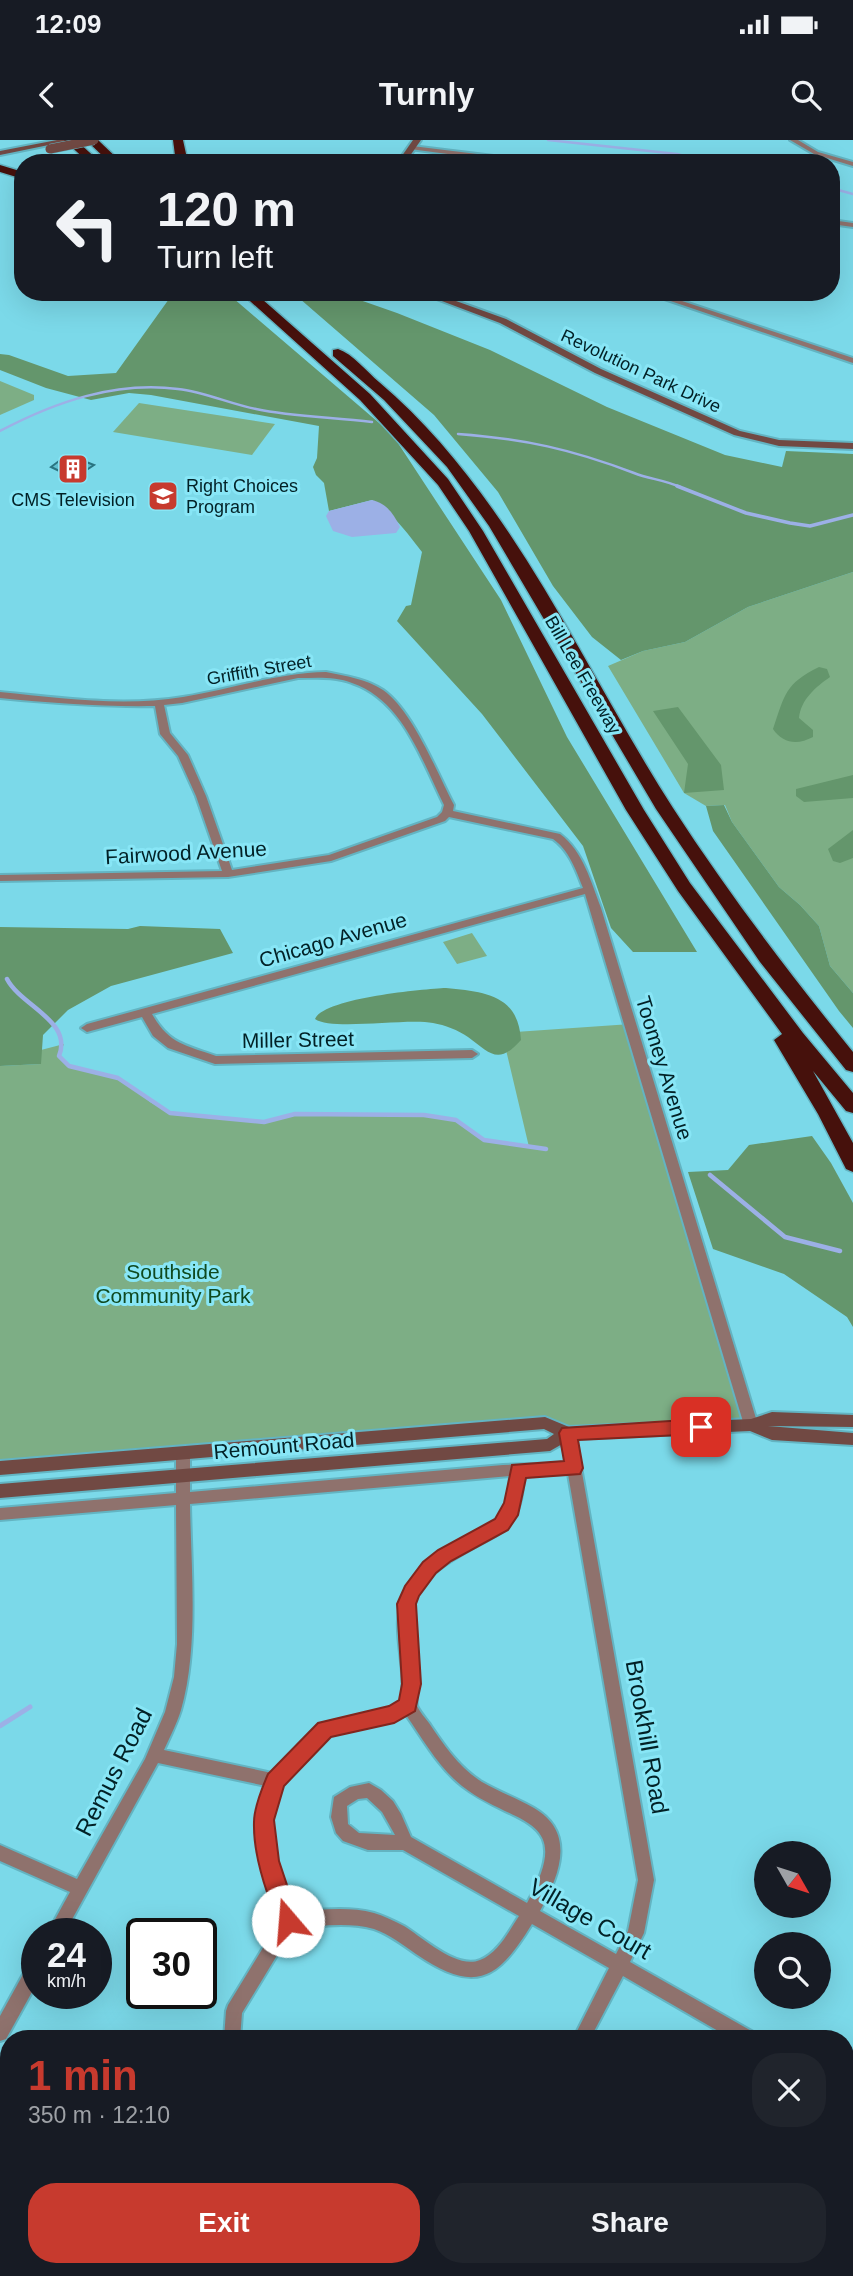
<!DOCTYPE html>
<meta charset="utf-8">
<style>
body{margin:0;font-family:Helvetica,sans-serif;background:#20242c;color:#f1f3f6;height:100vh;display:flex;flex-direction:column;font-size:26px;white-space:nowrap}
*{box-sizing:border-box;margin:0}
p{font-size:23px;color:#9ea1a6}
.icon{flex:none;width:38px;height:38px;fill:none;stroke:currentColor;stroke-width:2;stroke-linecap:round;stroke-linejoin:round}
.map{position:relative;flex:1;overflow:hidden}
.details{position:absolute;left:0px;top:1890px;width:854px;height:247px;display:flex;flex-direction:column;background:#171b24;border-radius:28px 28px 0 0;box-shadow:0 7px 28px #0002}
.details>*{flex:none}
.banner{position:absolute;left:14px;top:14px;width:826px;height:147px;border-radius:28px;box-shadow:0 7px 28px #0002;background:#171b24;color:#f1f3f6;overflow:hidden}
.needle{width:46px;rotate:129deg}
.controls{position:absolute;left:754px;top:1701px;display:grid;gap:14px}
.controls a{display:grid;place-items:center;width:77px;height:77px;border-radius:50%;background:#171b24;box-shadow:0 7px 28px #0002;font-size:35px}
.speed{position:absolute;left:21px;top:1778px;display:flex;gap:14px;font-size:35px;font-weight:700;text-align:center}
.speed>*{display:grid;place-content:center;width:91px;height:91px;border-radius:50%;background:#171b24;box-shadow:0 7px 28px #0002;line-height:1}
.speed small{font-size:18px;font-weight:400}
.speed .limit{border:4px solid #111;border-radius:10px;background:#fff;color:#111}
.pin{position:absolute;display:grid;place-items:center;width:60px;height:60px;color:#fff;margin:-30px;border-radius:14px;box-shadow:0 4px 10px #0006}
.me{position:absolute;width:77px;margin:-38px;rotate:342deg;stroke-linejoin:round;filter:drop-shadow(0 0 5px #0008)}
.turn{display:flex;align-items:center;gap:24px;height:147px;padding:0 28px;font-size:32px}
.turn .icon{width:91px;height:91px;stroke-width:2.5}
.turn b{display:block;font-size:49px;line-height:60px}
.round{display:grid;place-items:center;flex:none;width:74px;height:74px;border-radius:28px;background:#20242c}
.overview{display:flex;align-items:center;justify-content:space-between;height:119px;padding:0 28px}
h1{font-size:42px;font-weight:700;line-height:52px;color:#c73a2e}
.cta{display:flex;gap:14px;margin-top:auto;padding:14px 28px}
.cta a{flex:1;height:80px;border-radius:28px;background:#c73a2e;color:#fff;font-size:28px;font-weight:700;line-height:80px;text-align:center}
.cta a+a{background:#20242c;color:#f1f3f6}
.status{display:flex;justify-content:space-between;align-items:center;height:49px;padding:0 35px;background:#171b24;direction:ltr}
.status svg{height:19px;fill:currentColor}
header{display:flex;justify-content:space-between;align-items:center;height:91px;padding:0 28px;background:#171b24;font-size:32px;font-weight:700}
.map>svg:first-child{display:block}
.green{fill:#7dae85}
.forest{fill:#64966c}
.water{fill:#9cb0e6}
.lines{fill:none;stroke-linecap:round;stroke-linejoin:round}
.stream-far3{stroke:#9cb0e6;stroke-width:2.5}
.stream-far2{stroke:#9cb0e6;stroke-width:3.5}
.stream-far1{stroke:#9cb0e6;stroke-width:4.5}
.stream{stroke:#9cb0e6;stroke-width:5}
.building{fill:#61bfce;stroke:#2a7480;stroke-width:2}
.street-casing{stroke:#63b4c2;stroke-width:4}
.secondary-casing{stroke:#63b4c2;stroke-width:4}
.highway-casing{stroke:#63b4c2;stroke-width:3}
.street{fill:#8f726d;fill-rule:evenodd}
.secondary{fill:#714943;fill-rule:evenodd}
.highway{fill:#46110c;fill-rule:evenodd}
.secondary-bridge-casing{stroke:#63b4c2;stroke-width:10;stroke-linecap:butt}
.secondary-bridge{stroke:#714943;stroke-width:9}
.route{fill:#c73a2e;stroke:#81261e;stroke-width:2}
.labels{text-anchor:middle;stroke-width:6;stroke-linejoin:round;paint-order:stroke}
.far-street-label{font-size:18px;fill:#022126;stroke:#88e6f6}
.far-poi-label{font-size:18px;fill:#022126;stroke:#88e6f6;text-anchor:start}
.street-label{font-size:21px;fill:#022126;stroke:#88e6f6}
.park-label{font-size:21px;fill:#0f4920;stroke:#88e6f6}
.near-street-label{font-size:24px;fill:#022126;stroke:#88e6f6}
</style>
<div class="status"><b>12:09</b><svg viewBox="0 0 49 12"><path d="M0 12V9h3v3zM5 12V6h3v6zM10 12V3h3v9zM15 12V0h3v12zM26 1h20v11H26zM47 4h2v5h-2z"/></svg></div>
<header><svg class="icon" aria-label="back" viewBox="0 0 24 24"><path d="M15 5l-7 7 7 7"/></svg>Turnly<svg class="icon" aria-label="search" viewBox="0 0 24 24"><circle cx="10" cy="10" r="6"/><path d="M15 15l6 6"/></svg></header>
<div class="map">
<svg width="853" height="2136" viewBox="0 0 853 2136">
<rect width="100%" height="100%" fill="#7bd9e9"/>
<g class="green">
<polygon points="0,241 34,255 34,260 0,275"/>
<polygon points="139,263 275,284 252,315 113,292"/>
<polygon points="853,432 853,853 830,826 819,786 800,765 779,747 732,682 725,665 706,666 684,653 608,526 643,511 685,502 748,467"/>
<polygon points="472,793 487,816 457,824 443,802"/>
<polygon points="631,884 751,1285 593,1291 545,1283 0,1328 0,926 41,924 41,910 64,904 59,916 69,926 118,938 133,947 150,962 170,973 264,982 295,974 424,975 456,980 484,1000 529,1007 502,893"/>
</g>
<g class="forest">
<path d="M174,152H226L392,294L501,460L567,597L697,812H633L611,788L583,706L482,574L397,481L406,466L411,465L422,412C406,391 393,374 372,360L329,371L324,343L316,335L313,327L317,318L319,286L151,255L129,253L91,260L46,248L0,230V214L9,215L68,236L116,233Z"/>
<polygon points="292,152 337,152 397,173 490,210 607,267 725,315 782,327 786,311 853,314 853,432 748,467 685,502 643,511 621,520 592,497 553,446 498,352 434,275"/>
<path d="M819,527L827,529L830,537C816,547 801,559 799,578L813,590V597C798,605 783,604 773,589C785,554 785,544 819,527Z"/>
<polygon points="678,567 721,625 724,650 684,653 688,624 653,571"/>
<polygon points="853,635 853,658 804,662 796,656 796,649"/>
<polygon points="724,665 732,682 779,747 800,765 819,786 830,826 853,853 853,888 839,871 713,691 706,666"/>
<polygon points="853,690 853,718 840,723 833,721 828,709"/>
<polygon points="140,786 220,789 233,813 111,846 68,870 43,895 41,924 0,926 0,787 128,789"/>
<path d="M446,848C484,852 518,854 521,900C498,926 490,913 468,897C458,890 445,885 433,883C406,878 332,891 315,879C324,858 423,849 446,848Z"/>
<polygon points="812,996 831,1023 853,1063 853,1187 847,1177 784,1134 713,1109 688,1032 728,1030 749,1005"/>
</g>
<path class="water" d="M372,360C387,364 393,373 400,387L396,393L352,397L333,391L326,376L329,371Z"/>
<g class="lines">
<g class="stream-far3">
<polyline points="548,0 677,14 710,23"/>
<polyline points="831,48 853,54"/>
<path d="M0,291C55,262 115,241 178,249C205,252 230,264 256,269C294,277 333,277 372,282"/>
<path d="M458,294C525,299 571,309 634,333C649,339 665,340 680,347"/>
</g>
<polyline class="stream-far2" points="677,346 746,373 790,383 810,386 853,375"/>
<g class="stream-far1">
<path d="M7,839C21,866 73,881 59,916L69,926L118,938L170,973L264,982L295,974L424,975L456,980L484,1000L546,1009"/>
<polyline points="710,1035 785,1097 840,1111"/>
</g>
<polyline class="stream" points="0,1586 30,1567"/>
</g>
<polygon class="building" points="63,318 77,323 81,320 94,325 74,338 51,327"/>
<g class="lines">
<g class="street-casing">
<g id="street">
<polygon points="790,0 798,0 818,12 853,22 853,26 814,14"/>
<polygon points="412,6 534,21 537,23 516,23 410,9 409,8"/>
<polygon points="831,80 853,83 853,87 831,84"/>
<polygon points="644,152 655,152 853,218 853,223"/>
<path d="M326,532C346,536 366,539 383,550C413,571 437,633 454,665L453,671L560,694C583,711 591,742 601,768L758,1285L756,1289L751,1291L746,1289L744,1285L585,754L152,874C169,904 185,905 216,916L472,910L478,914L472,918L215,924L168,908L153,896L142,877L87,892L81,888L87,884L583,748C576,730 569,710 553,699L449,677L445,681L331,721L228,737L0,741V735L222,731L196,656L178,616L160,594L155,566C103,567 52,563 0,558V552C60,558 123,567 183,557C232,549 277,533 326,532ZM298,538C316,538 335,536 352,543C403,560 422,621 444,665L442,672L437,677L329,715L232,730L206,656L188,615L170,593L164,565L182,563Z"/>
<path d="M568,1287L573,1289L575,1293L654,1740L644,1793L630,1822L755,1893L757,1899H732L623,1836L590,1899H573L609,1828L532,1784C497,1841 475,1854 416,1814C403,1805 389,1794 374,1789C348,1782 319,1786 293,1789L242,1873L240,1899H224L226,1871L228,1865L280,1780L261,1721L256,1680L266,1646L158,1623L64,1794H47L70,1752L0,1721V1705L77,1739L145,1619L165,1572L174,1537L177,1504L176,1365L0,1380V1368L176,1353V1314L178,1310L183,1308L188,1310L190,1314V1352L503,1325L566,1323L561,1293L563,1289ZM568,1334L638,1740L628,1791L616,1814L540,1771C559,1736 577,1693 534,1668C517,1658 499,1652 482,1642C459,1628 444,1605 429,1583C425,1578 420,1572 417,1566C416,1563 418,1532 417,1524C414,1505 409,1485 413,1466C421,1436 453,1419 477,1406C490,1399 504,1393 512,1381C521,1368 523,1352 524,1336ZM510,1336C509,1347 509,1359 505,1368C496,1388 469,1395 452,1405C433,1416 416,1429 406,1449C387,1485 408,1524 401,1561L391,1568L320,1584L272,1633L164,1610C170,1597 177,1583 181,1570C199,1507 191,1429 190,1364ZM406,1575C423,1599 438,1627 462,1646C514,1687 577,1674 527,1763L411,1697L401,1674L393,1661L381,1650L369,1643L350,1647L334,1657L331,1677L336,1693L343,1701L368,1710H403L519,1776C509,1791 498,1813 480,1820C457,1830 422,1797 404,1786C394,1781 384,1776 374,1773C348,1766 319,1770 293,1772L277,1721L272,1680L282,1645L329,1595L394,1581ZM367,1658L382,1672L395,1695L359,1693L348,1684L347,1666L358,1659Z"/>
<polygon points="37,1818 37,1843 6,1899 0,1901 0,1876 31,1820"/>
<polygon points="845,1947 853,1950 853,1969 845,1965"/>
<polygon points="9,2009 9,2027 0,2030 0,2012"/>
</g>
</g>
<g class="secondary-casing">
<g id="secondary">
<polygon points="57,0 73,0 0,15 0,11"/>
<polygon points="413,0 421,0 405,23 397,23"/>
<polygon points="418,152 431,152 506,179 601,229 740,291 779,300 853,303 853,309 779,306 734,295 595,233 500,183"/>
<polygon points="772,1272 853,1275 853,1287 768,1286 853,1293 853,1305 772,1300 750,1291 571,1299 550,1311 0,1358 0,1344 547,1299 554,1294 544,1289 0,1335 0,1321 545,1277 569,1287 751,1279"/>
</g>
</g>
<g class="highway-casing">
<g id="highway">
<polygon points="64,0 76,0 101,23 89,23"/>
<polygon points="86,0 98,0 122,23 110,23"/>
<polygon points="173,0 183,0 188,23 176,23"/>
<polygon points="0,25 23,32 23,39 0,32"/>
<polygon points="240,152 254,152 370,254 448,339 483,391 644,670 690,743 803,893 853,953 853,973 846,971 813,931 853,1003 853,1032 846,1029 818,974 774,900 782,894 678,751 626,670 469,391 438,345 360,260"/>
<path d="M338,209C353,214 367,232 379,242C511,354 581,525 673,668C728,753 789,833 853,912V932L846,930L760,822L656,669L489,386L447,327L384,260L333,216V210Z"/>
</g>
</g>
<use href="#street" class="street"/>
<use href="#secondary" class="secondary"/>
<use href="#highway" class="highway"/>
<g class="secondary-bridge-casing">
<polyline id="secondary-bridge" points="50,9 94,0"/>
</g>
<use href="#secondary-bridge" class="secondary-bridge"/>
</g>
<path class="route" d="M701,1279L708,1281L710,1287L708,1292L701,1294L578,1300L583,1328L580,1334L526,1338L518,1375L508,1390L451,1421L436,1433L419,1456L416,1464L421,1544L415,1571L394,1583L331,1597L284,1646L274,1680L279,1721L299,1781L295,1788L288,1791L281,1788C267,1756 253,1717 254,1682C254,1667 262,1648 268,1634L318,1583L389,1566L399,1560L402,1544L397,1464L405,1446L423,1422L438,1410L495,1379L504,1363L512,1325L564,1321L559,1293L562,1288Z"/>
<defs>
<g id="building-square" transform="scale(1.575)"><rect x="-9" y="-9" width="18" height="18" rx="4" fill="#c73a2e" stroke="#88e6f6"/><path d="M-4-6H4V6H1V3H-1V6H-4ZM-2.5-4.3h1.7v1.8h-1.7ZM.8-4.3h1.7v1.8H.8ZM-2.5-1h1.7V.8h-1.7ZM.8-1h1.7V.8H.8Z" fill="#fff"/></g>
<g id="school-square" transform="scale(1.575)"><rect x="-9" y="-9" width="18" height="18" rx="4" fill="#c73a2e" stroke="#88e6f6"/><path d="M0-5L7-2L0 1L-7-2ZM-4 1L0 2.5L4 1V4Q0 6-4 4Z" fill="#fff"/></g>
</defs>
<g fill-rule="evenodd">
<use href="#building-square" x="73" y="329"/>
<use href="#school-square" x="163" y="356"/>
</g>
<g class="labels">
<g class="far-street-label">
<text transform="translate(641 231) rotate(25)" y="6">Revolution Park Drive</text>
<text transform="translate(259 530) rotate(-10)" y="6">Griffith Street</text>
<text transform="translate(583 535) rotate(60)" y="6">Bill Lee Freeway</text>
</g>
<g class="far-poi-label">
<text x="186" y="352">Right Choices<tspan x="186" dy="21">Program</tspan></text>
<text x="73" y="366" text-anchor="middle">CMS Television</text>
</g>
<g class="street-label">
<text transform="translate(186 713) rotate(-3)" y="7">Fairwood Avenue</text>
<text transform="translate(333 800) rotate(-16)" y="7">Chicago Avenue</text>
<text transform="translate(298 900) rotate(-1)" y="7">Miller Street</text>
<text transform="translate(664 928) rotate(73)" y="7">Toomey Avenue</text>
<text transform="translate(284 1306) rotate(-5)" y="7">Remount Road</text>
</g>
<g class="park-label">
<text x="173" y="1139">Southside<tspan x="173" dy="24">Community Park</tspan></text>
</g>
<g class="near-street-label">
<text transform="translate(647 1597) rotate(80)" y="8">Brookhill Road</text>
<text transform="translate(114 1632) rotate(-63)" y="8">Remus Road</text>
<text transform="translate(590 1779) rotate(30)" y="8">Village Court</text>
</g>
</g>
</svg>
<div class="controls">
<a><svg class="needle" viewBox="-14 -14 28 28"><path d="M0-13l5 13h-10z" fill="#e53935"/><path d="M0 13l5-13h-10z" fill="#9ea1a6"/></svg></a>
<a><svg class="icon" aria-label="search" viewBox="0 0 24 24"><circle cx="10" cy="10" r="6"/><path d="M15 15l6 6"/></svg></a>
</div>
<div class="speed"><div>24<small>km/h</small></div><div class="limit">30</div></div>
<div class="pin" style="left:701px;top:1287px;background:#d93025"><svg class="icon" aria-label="arrive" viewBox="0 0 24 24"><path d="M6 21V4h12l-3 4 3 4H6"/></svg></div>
<svg class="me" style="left:288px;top:1781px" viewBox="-20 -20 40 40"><circle r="19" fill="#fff"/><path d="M0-13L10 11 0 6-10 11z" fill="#c73a2e"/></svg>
<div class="banner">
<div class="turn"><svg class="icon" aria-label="left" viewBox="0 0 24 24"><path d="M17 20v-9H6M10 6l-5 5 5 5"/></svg><div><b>120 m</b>Turn left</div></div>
</div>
<section class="details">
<div class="overview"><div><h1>1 min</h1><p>350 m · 12:10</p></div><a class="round"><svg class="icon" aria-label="close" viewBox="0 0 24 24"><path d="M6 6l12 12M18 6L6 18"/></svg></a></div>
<div class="cta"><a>Exit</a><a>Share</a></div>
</section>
</div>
